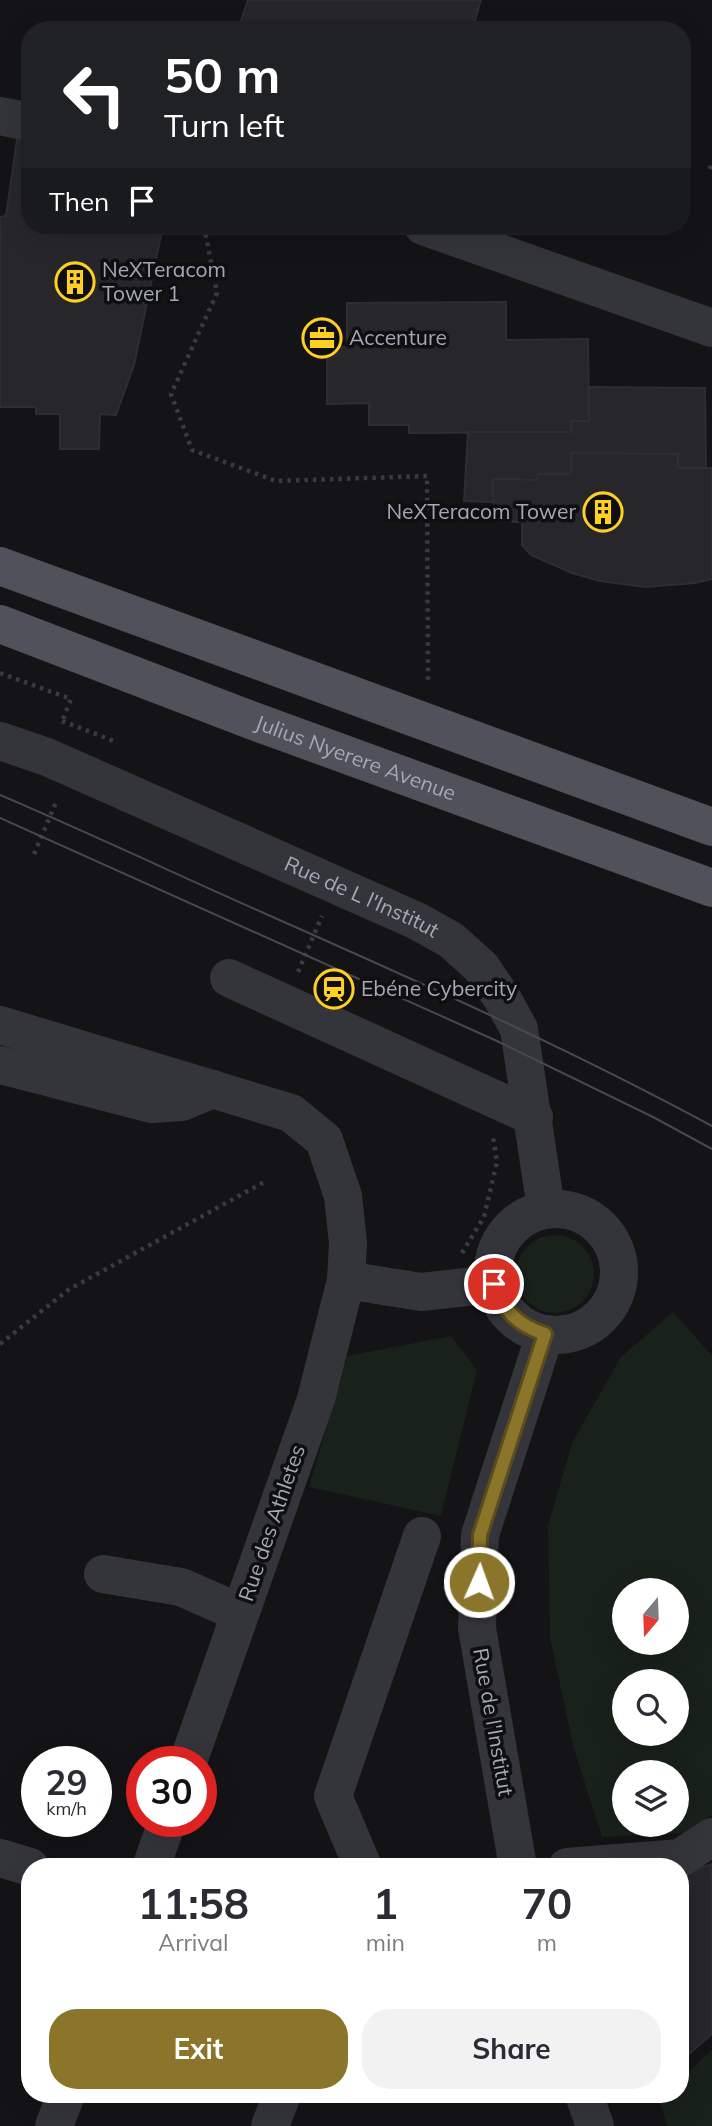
<!DOCTYPE html>
<meta charset="utf-8">
<style>
body{margin:0;font-family:Mulish,sans-serif;background:#f2f2f3;color:#2b2b33;height:100vh;display:flex;flex-direction:column;font-size:26px;white-space:nowrap}
*{box-sizing:border-box;margin:0}
p{font-size:23px;color:#7c7c81}
.icon{flex:none;width:38px;height:38px;fill:none;stroke:currentColor;stroke-width:2;stroke-linecap:round;stroke-linejoin:round}
.map{position:relative;flex:1;overflow:hidden}
.sheet{position:absolute;left:21px;top:1858px;width:668px;height:245px;display:flex;flex-direction:column;background:#fff;border-radius:28px;box-shadow:0 7px 28px #0002}
.sheet>*{flex:none}
.guide{position:absolute;left:21px;top:21px;width:670px;height:214px;border-radius:28px;box-shadow:0 7px 28px #0002;background:#202124;color:#fff;overflow:hidden}
.needle{width:46px;rotate:199deg}
.controls{position:absolute;left:612px;top:1578px;display:grid;gap:14px}
.controls a{display:grid;place-items:center;width:77px;height:77px;border-radius:50%;background:#fff;box-shadow:0 7px 28px #0002;font-size:35px}
.speed{position:absolute;left:21px;top:1746px;display:flex;gap:14px;font-size:35px;font-weight:700;text-align:center}
.speed>*{display:grid;place-content:center;width:91px;height:91px;border-radius:50%;background:#fff;box-shadow:0 7px 28px #0002;line-height:1}
.speed small{font-size:18px;font-weight:400}
.speed .limit{border:10px solid #d22;background:#fff;color:#111}
.pin{position:absolute;display:grid;place-items:center;width:60px;height:60px;color:#fff;margin:-30px;border:4px solid #fff;border-radius:50%;box-shadow:0 2px 7px #0007}
.me{position:absolute;width:77px;margin:-38px;rotate:2deg;stroke-linejoin:round;filter:drop-shadow(0 0 5px #0008)}
.turn{display:flex;align-items:center;gap:24px;height:147px;padding:0 28px;font-size:32px}
.turn .icon{width:91px;height:91px;stroke-width:2.5}
.turn b{display:block;font-size:49px;line-height:60px}
.then{display:flex;align-items:center;height:66px;padding:0 28px;background:#0003;gap:14px;font-size:26px}
.eta{display:flex;justify-content:space-evenly;align-items:center;height:119px;text-align:center}
.eta b{font-size:42px;font-weight:700;line-height:49px}
.button{display:flex;gap:14px;margin-top:auto;padding:14px 28px}
.button a{flex:1;height:80px;border-radius:28px;background:#8a752b;color:#fff;font-size:28px;font-weight:700;line-height:80px;text-align:center}
.button a+a{background:#f2f2f3;color:#2b2b33}
.map>svg:first-child{display:block}
.green{fill:#19211b;fill-rule:evenodd}
.building{fill:#27262a;stroke:#2e2d32;stroke-width:2}
.lines{fill:none;stroke-linecap:round;stroke-linejoin:round}
.path{stroke:#3a3b42;stroke-width:4.5;stroke-dasharray:3.5 5;stroke-linecap:butt}
.minor{stroke:#34343b;stroke-width:38}
.major{stroke:#50515a;stroke-width:38}
.tram{stroke:#474850;stroke-width:2}
.route-casing{stroke:#5a4c1c;stroke-width:18}
.route{stroke:#8a752b;stroke-width:12}
.labels{text-anchor:middle;stroke-width:7;stroke-linejoin:round;paint-order:stroke}
.poi-label{font-size:21px;fill:#a4a8b7;stroke:#0f0f11;text-anchor:start}
.street-label{font-size:21px;fill:#a4a8b7;stroke:#0f0f11}
</style>
<div class="map">
<svg width="712" height="2126" viewBox="0 0 712 2126">
<rect width="100%" height="100%" fill="#141316"/>
<g class="green">
<circle cx="555" cy="1274" r="39"/>
<path d="M673,1312L712,1356V1815L684,1833L602,1837L574,1749L550,1638L548,1526L572,1443L621,1357ZM625,1591H677V1643H625ZM625,1682H677V1734H625ZM625,1773H677V1825H625Z"/>
<polygon points="451,1336 477,1370 441,1516 309,1487 347,1356"/>
<polygon points="712,2050 712,2126 667,2126 659,2099 664,2095 681,2095 681,2079"/>
</g>
<g class="building">
<polygon points="248,0 481,0 472,30 238,30"/>
<polygon points="18,133 30,133 30,226 163,226 134,365 116,415 100,414 99,449 60,449 60,414 36,414 36,407 0,407 0,217 6,216"/>
<polygon points="506,302 506,340 588,339 589,421 571,421 571,432 409,433 409,425 369,425 369,403 327,404 327,348 347,347 347,303"/>
<polygon points="589,387 705,388 706,468 678,468 678,454 571,453 571,474 538,474 537,480 493,479 493,502 464,501 468,432 571,432 571,421 589,421"/>
<polygon points="571,453 678,454 678,468 712,468 712,579 695,583 645,587 600,581 572,573 531,555 522,545 522,522 494,521 493,479 537,480 538,474 571,474"/>
<polygon points="712,1864 712,2034 681,2061 681,1874"/>
</g>
<g class="lines">
<g class="path">
<polyline points="710,169 712,163"/>
<polyline points="204,226 217,293 171,394 192,450 276,481 427,476 428,682"/>
<polyline points="0,673 71,699 61,724"/>
<polyline points="62,721 114,741"/>
<polyline points="34,854 57,800"/>
<polyline points="298,972 322,916"/>
<polyline points="462,1253 484,1217 497,1162 493,1137"/>
<polyline points="0,1344 68,1290 266,1181"/>
</g>
<g class="minor">
<polyline points="0,116 30,122"/>
<polyline points="423,226 712,328"/>
<path id="s1" d="M0,741L47,757L417,921L451,940L481,967L502,998L519,1029L546,1209"/>
<polyline points="229,978 534,1117"/>
<polyline points="0,1025 291,1113 324,1140 343,1196 348,1243 346,1280 316,1399 188,1762"/>
<polyline points="0,1065 152,1104 182,1102 213,1089"/>
<circle cx="556" cy="1272" r="63"/>
<polyline points="346,1280 421,1292 493,1284"/>
<polyline points="103,1574 181,1587 240,1613"/>
<polyline points="0,1858 30,1867"/>
<polyline points="151,1867 167,1822"/>
<polyline points="363,1867 333,1796 422,1536"/>
<polyline points="518,1867 477,1628 480,1535 545,1334"/>
<polyline points="567,1867 680,1858 712,1837"/>
<polyline points="584,2095 595,2126"/>
<polyline points="54,2126 66,2095"/>
<polyline points="270,2126 282,2095"/>
</g>
<g class="major">
<polyline points="0,566 712,827"/>
<path id="s2" d="M0,624L248,719L712,888"/>
</g>
<g class="tram">
<path d="M0,795C89,833 178,875 266,914C417,981 568,1048 712,1126"/>
<polyline points="0,818 497,1041 653,1117 712,1149"/>
</g>
</g>
<g class="lines">
<g class="route-casing">
<path id="route" d="M479,1582L480,1535L545,1334C517,1325 504,1311 494,1284"/>
</g>
<use href="#route" class="route"/>
</g>
<defs>
<g id="building-ring" transform="scale(2.0125)"><circle r="9.5" fill="#0f0f11" stroke="#ffcf22" stroke-width="1.5"/><path d="M-4-6H4V6H1V3H-1V6H-4ZM-2.5-4.3h1.7v1.8h-1.7ZM.8-4.3h1.7v1.8H.8ZM-2.5-1h1.7V.8h-1.7ZM.8-1h1.7V.8H.8Z" fill="#ffcf22"/></g>
<g id="office-ring" transform="scale(2.0125)"><circle r="9.5" fill="#0f0f11" stroke="#ffcf22" stroke-width="1.5"/><path d="M-6-3h4V-5.5h4V-3h4V5H-6ZM-1-4.5V-3h2v-1.5ZM-6 0V1H6V0Z" fill="#ffcf22"/></g>
<g id="station-ring" transform="scale(2.0125)"><circle r="9.5" fill="#0f0f11" stroke="#ffcf22" stroke-width="1.5"/><path d="M-3-6H3Q5-6 5-4V2Q5 4 3 4L4.5 6H3L1.5 4h-3L-3 6H-4.5L-3 4Q-5 4-5 2V-4Q-5-6-3-6ZM-3.5-4v3h7v-3ZM-3.5 1v1.5H-2V1ZM2 1v1.5H3.5V1Z" fill="#ffcf22"/></g>
</defs>
<g fill-rule="evenodd">
<use href="#building-ring" x="75" y="282"/>
<use href="#office-ring" x="322" y="338"/>
<use href="#building-ring" x="603" y="512"/>
<use href="#station-ring" x="334" y="989"/>
</g>
<g class="labels">
<g class="poi-label">
<text x="102" y="277">NeXTeracom<tspan x="102" dy="24">Tower 1</tspan></text>
<text x="349" y="345">Accenture</text>
<text x="576" y="519" text-anchor="end">NeXTeracom Tower</text>
<text x="361" y="996">Ebéne Cybercity</text>
</g>
<g class="street-label">
<text dy="7" stroke="none"><textPath href="#s2" startOffset="380">Julius Nyerere Avenue</textPath></text>
<text dy="7" stroke="none"><textPath href="#s1" startOffset="394">Rue de L l'Institut</textPath></text>
<text transform="translate(272 1523) rotate(-71)" y="7">Rue des Athletes</text>
<text transform="translate(493 1722) rotate(80)" y="7">Rue de l'Institut</text>
</g>
</g>
</svg>
<div class="controls">
<a><svg class="needle" viewBox="-14 -14 28 28"><path d="M0-13l5 13h-10z" fill="#e53935"/><path d="M0 13l5-13h-10z" fill="#7c7c81"/></svg></a>
<a><svg class="icon" aria-label="search" viewBox="0 0 24 24"><circle cx="10" cy="10" r="6"/><path d="M15 15l6 6"/></svg></a>
<a><svg class="icon" aria-label="layers" viewBox="0 0 24 24"><path d="M12 4l9 5-9 5-9-5zM3 14l9 5 9-5"/></svg></a>
</div>
<div class="speed"><div>29<small>km/h</small></div><div class="limit">30</div></div>
<div class="pin" style="left:494px;top:1284px;background:#d93025"><svg class="icon" aria-label="arrive" viewBox="0 0 24 24"><path d="M6 21V4h12l-3 4 3 4H6"/></svg></div>
<svg class="me" style="left:479px;top:1582px" viewBox="-20 -20 40 40"><circle r="17" fill="#8a752b" stroke="#fff" stroke-width="3"/><path d="M0-11L8 9 0 5-8 9z" fill="#fff"/></svg>
<div class="guide">
<div class="turn"><svg class="icon" aria-label="left" viewBox="0 0 24 24"><path d="M17 20v-9H6M10 6l-5 5 5 5"/></svg><div><b>50 m</b>Turn left</div></div>
<div class="then">Then<svg class="icon" aria-label="arrive" viewBox="0 0 24 24"><path d="M6 21V4h12l-3 4 3 4H6"/></svg></div>
</div>
<section class="sheet">
<div class="eta">
<div><b>11:58</b><p>Arrival</p></div>
<div><b>1</b><p>min</p></div>
<div><b>70</b><p>m</p></div>
</div>
<div class="button"><a>Exit</a><a>Share</a></div>
</section>
</div>
